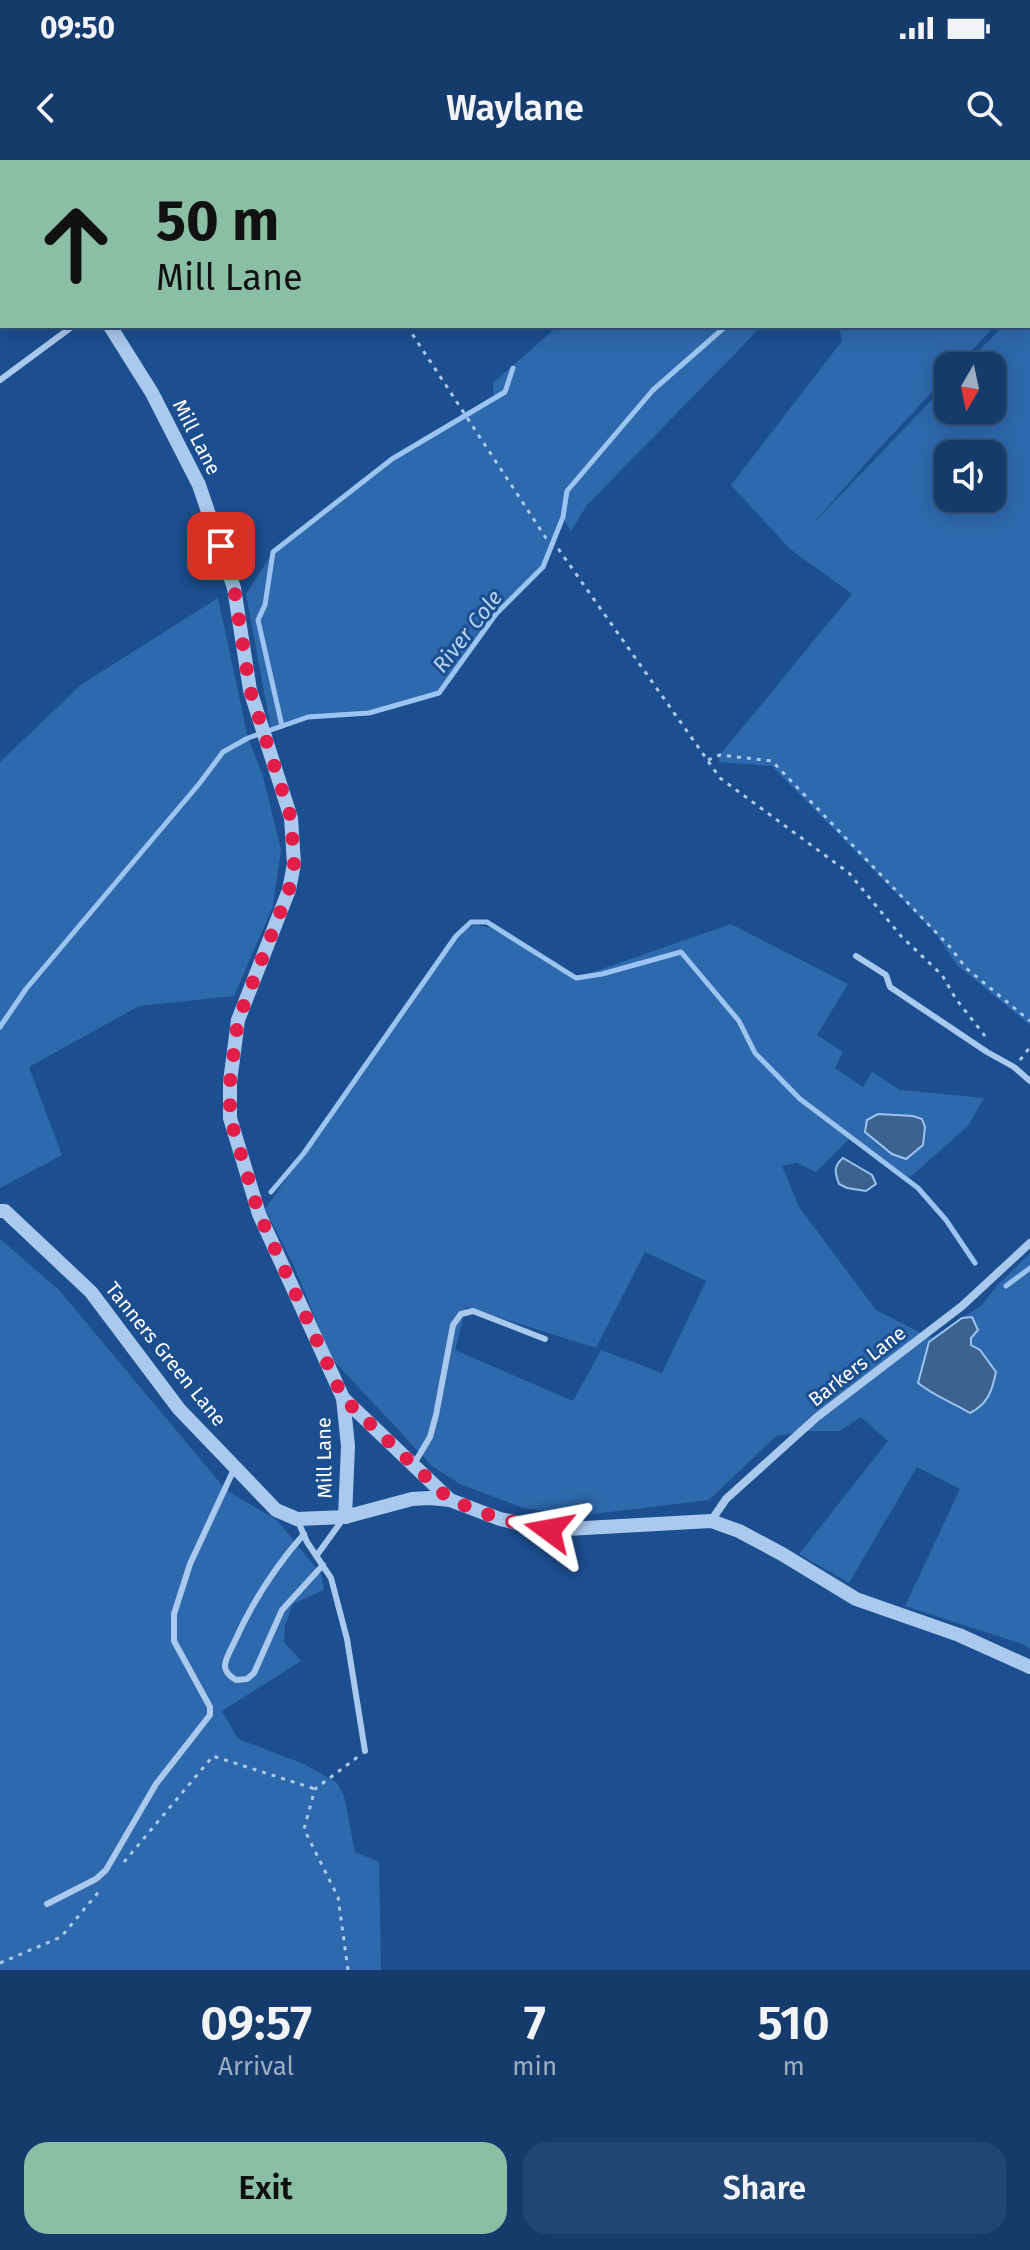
<!DOCTYPE html>
<style>
body{margin:0;font-family:"Fira Sans",sans-serif;background:#214673;color:#f1f3f6;height:100vh;display:flex;flex-direction:column;font-size:30px;white-space:nowrap}
*{box-sizing:border-box;margin:0}
p{font-size:26px;color:#9dadc1}
.icon{flex:none;width:44px;height:44px;fill:none;stroke:currentColor;stroke-width:2;stroke-linecap:round;stroke-linejoin:round}
.map{position:relative;height:1810px;overflow:hidden}
.details{display:flex;flex-direction:column;background:#143b6b;flex:1}
.details>*{flex:none}
.guide{position:absolute;left:0px;top:0px;width:1030px;height:168px;box-shadow:0 4px 20px #0003,0 0 0 2px #33557e;background:#8abfa5;color:#111;overflow:hidden}
.needle{width:52px;rotate:189deg}
.buttons{position:absolute;left:934px;top:192px;display:grid;gap:16px}
.buttons a{display:grid;place-items:center;width:72px;height:72px;border-radius:16px;background:#143b6b;box-shadow:0 4px 20px #0003,0 0 0 2px #33557e;font-size:40px}
.pin{position:absolute;display:grid;place-items:center;width:68px;height:68px;color:#fff;margin:-34px;border-radius:16px;box-shadow:0 4px 12px #0006}
.me{position:absolute;width:88px;margin:-44px;rotate:283deg;stroke-linejoin:round;filter:drop-shadow(0 0 6px #0008)}
.turn{display:flex;align-items:center;gap:28px;height:168px;padding:0 24px;font-size:36px}
.turn .icon{width:104px;height:104px;stroke-width:2.5}
.turn b{display:block;font-size:56px;line-height:68px}
.eta{display:flex;justify-content:space-evenly;align-items:center;height:136px;text-align:center}
.eta b{font-size:48px;font-weight:600;line-height:56px}
.button{display:flex;gap:16px;margin-top:auto;padding:16px 24px}
.button a{flex:1;height:92px;border-radius:24px;background:#8abfa5;color:#111;font-size:32px;font-weight:600;line-height:92px;text-align:center}
.button a+a{background:#214673;color:#f1f3f6}
.status{display:flex;justify-content:space-between;align-items:center;height:56px;padding:0 40px;background:#143b6b;direction:ltr}
.status svg{height:22px;fill:currentColor}
header{display:flex;justify-content:space-between;align-items:center;height:104px;padding:0 24px;background:#143b6b;font-size:36px;font-weight:600}
.map>svg:first-child{display:block}
.green{fill:#2e69ad;fill-rule:evenodd}
.water{fill:#3c6290;stroke:#9cc4f0;stroke-width:2}
.lines{fill:none;stroke-linecap:round;stroke-linejoin:round}
.stream{stroke:#9cc4f0;stroke-width:5}
.path{stroke:#a9c9ee;stroke-width:3;stroke-dasharray:4 6;stroke-linecap:butt}
.service{stroke:#a9c9ee;stroke-width:6}
.minor{stroke:#a9c9ee;stroke-width:8}
.tertiary{stroke:#a9c9ee;stroke-width:14}
.route{stroke:#e11d48;stroke-width:14;stroke-dasharray:0 25.2}
.labels{text-anchor:middle;stroke-width:6;stroke-linejoin:round;paint-order:stroke}
.street-label{font-size:20px;fill:#fff;stroke:#1b4f8f}
.water-label{font-size:22px;font-style:italic;fill:#b5d3f5;stroke:#1b4f8f}
</style>
<div class="status"><b>09:50</b><svg viewBox="0 0 49 12"><path d="M0 12V9h3v3zM5 12V6h3v6zM10 12V3h3v9zM15 12V0h3v12zM26 1h20v11H26zM47 4h2v5h-2z"/></svg></div>
<header><svg class="icon" aria-label="back" viewBox="0 0 24 24"><path d="M15 5l-7 7 7 7"/></svg>Waylane<svg class="icon" aria-label="search" viewBox="0 0 24 24"><circle cx="10" cy="10" r="6"/><path d="M15 15l6 6"/></svg></header>
<div class="map">
<svg width="1030" height="1810" viewBox="0 0 1030 1810">
<rect width="100%" height="100%" fill="#1b4f8f"/>
<g class="green">
<polygon points="986,0 1030,0 1028,133 1028,2 985,2"/>
<path d="M1030,137V865L957,805L936,774L772,606L719,602L720,595L852,434L790,389L731,325L842,181L839,166H995L957,206H948V215L875,293L810,367L948,223V250H992V206H964L1003,166H1028ZM948,294H992V338H948Z"/>
<polygon points="558,166 762,166 587,345 571,371 563,358 543,407 496,454 439,533 369,553 308,557 271,570 246,434 273,392 392,299 494,239 493,223"/>
<polygon points="218,438 248,578 263,616 281,690 273,746 234,836 139,846 29,907 62,995 0,1028 0,602 82,524"/>
<path d="M731,764L848,824L817,875L843,892L835,908L863,927L872,912L900,930L984,938L968,966L909,1018L851,977L816,1012L797,1003L782,1006L799,1047L876,1150L931,1178L981,1146L996,1127L1030,1093V1489L1022,1484L905,1446L960,1329L917,1307L849,1423L799,1394L888,1281L861,1257L840,1271H807L776,1276L709,1340L577,1356L523,1348L460,1324L432,1306L332,1199L294,1106L265,1049L456,776L474,765L492,768L576,818ZM645,1092L706,1121L662,1213L601,1190L573,1241L455,1190L466,1147L596,1188Z"/>
<polygon points="0,1079 59,1130 226,1330 277,1360 321,1414 324,1430 293,1444 285,1465 284,1482 301,1501 222,1551 238,1579 304,1604 337,1623 344,1636 355,1692 379,1702 381,1810 0,1810"/>
</g>
<g class="water">
<polygon points="878,954 913,956 922,959 925,967 923,985 906,999 892,994 865,972 867,960"/>
<path d="M843,998L872,1015L876,1024L866,1031L847,1028L839,1024C835,1013 833,1006 843,998Z"/>
<path d="M972,1157L978,1170L971,1178V1185L980,1190L996,1212C992,1231 988,1244 970,1253C952,1242 934,1236 918,1223L929,1182L962,1158Z"/>
</g>
<g class="lines">
<g class="stream">
<polyline points="992,2 993,0"/>
<polyline points="282,566 258,460 265,445 273,392 392,299 505,232 513,208"/>
<polyline points="0,867 26,829 199,624 223,592 248,578 308,557 369,553 439,533 496,454 543,407 563,357 567,331 653,230 726,166"/>
<polyline points="271,1032 304,993 456,776 471,762 487,762 576,818 602,814 681,792 739,861 755,893 800,939 918,1028 946,1060 975,1103"/>
<polyline points="1006,1126 1030,1108"/>
</g>
<g class="path">
<polyline points="295,0 296,2"/>
<polyline points="407,166 546,378 557,387 720,618 849,713 901,776 942,815 956,839 985,876"/>
<polyline points="708,600 720,595 772,601 950,787 966,808 1030,861"/>
<polyline points="1020,900 1030,887"/>
<polyline points="124,1702 213,1596 315,1629"/>
<polyline points="0,1803 61,1777 101,1729"/>
<polyline points="348,1810 338,1737 304,1669 315,1629 359,1596"/>
</g>
<g class="service">
<polyline points="0,220 73,166"/>
<polyline points="856,796 886,815 890,827 987,892 1014,907 1030,921"/>
<polyline points="414,1304 430,1277 436,1255 453,1165 461,1154 473,1151 545,1179"/>
<polyline points="297,1359 307,1382 331,1418 347,1479 365,1591"/>
<path d="M304,1374C274,1408 252,1442 234,1483C231,1489 225,1499 225,1506C225,1513 231,1517 236,1520L247,1519L254,1513L282,1450L323,1405"/>
<polyline points="317,1395 343,1359"/>
<polyline points="47,1744 96,1719 106,1710 156,1624 210,1555 210,1547 174,1481 174,1454 190,1404 235,1307"/>
</g>
<polyline class="minor" points="711,1361 726,1339 817,1257 962,1146 1030,1083"/>
<g class="tertiary">
<polyline points="3,0 4,2"/>
<polyline points="110,166 152,233 199,325 234,428 250,530 291,658 294,704 289,730 238,860 230,922 230,958 259,1054 343,1238 450,1340"/>
<polyline points="0,1051 5,1051 91,1132 179,1249 276,1350 297,1359 345,1357 412,1339 430,1338 450,1340 500,1359 549,1370 711,1361 739,1371 782,1394 856,1439 959,1475 1030,1507"/>
<polyline points="343,1238 348,1286 345,1357"/>
</g>
</g>
<g class="lines">
<polyline class="route" points="221,386 234,428 250,530 291,658 294,704 289,730 238,860 230,922 230,958 259,1054 343,1238 450,1340 500,1359 549,1370"/>
</g>
<g class="labels">
<g class="street-label">
<text transform="translate(197 277) rotate(63)" y="7">Mill Lane</text>
<text transform="translate(166 1194) rotate(51)" y="7">Tanners Green Lane</text>
<text transform="translate(857 1206) rotate(-38)" y="7">Barkers Lane</text>
<text transform="translate(324 1298) rotate(-91)" y="7">Mill Lane</text>
</g>
<g class="water-label">
<text transform="translate(467 471) rotate(-52)" y="8">River Cole</text>
</g>
</g>
</svg>
<div class="buttons">
<a><svg class="needle" viewBox="-14 -14 28 28"><path d="M0-13l5 13h-10z" fill="#e53935"/><path d="M0 13l5-13h-10z" fill="#9dadc1"/></svg></a>
<a><svg class="icon" aria-label="sound" viewBox="0 0 24 24"><path d="M4 9h4l5-4v14l-5-4H4zM17 9q2 3 0 6"/></svg></a>
</div>
<div class="pin" style="left:221px;top:386px;background:#d93025"><svg class="icon" aria-label="arrive" viewBox="0 0 24 24"><path d="M6 21V4h12l-3 4 3 4H6"/></svg></div>
<svg class="me" style="left:549px;top:1370px" viewBox="-20 -20 40 40"><path d="M0-17L14 15 0 8-14 15z" fill="#e11d48" stroke="#fff" stroke-width="4"/></svg>
<div class="guide">
<div class="turn"><svg class="icon" aria-label="ahead" viewBox="0 0 24 24"><path d="M12 20V5M6 11l6-6 6 6"/></svg><div><b>50 m</b>Mill Lane</div></div>
</div>
</div>
<section class="details">
<div class="eta">
<div><b>09:57</b><p>Arrival</p></div>
<div><b>7</b><p>min</p></div>
<div><b>510</b><p>m</p></div>
</div>
<div class="button"><a>Exit</a><a>Share</a></div>
</section>
